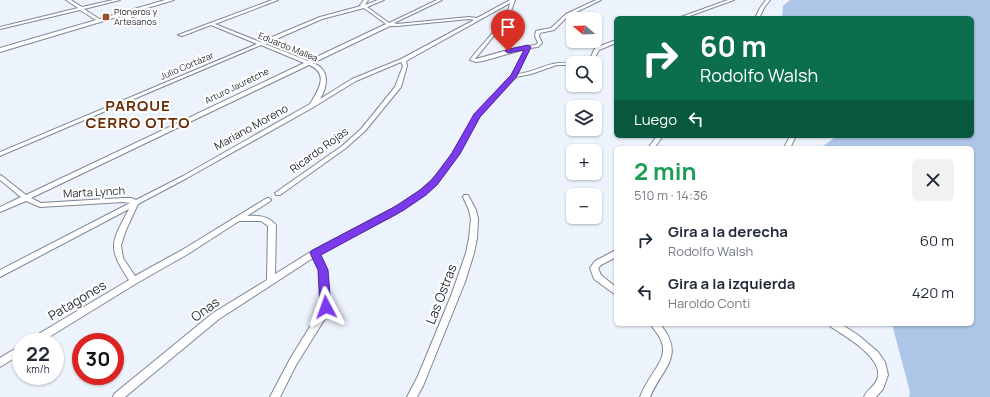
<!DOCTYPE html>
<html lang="es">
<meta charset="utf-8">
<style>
body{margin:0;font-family:Manrope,sans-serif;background:#f2f2f3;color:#1f2937;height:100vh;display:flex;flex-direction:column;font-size:15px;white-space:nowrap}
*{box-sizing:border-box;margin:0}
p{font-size:13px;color:#747a83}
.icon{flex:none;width:22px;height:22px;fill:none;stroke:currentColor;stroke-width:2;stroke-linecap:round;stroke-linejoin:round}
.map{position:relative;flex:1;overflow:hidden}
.details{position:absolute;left:614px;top:146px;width:360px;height:180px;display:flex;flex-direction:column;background:#fff;border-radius:6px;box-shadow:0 1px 3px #0004}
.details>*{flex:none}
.hud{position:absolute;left:614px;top:16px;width:360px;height:122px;border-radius:6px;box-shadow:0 1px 3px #0004;background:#0b6e4f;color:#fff;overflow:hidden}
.needle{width:26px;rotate:289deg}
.controls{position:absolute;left:566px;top:12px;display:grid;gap:8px}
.controls a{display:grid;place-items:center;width:36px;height:36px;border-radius:6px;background:#fff;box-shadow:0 1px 3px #0004;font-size:20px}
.speed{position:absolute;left:12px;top:333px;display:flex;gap:8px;font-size:20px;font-weight:700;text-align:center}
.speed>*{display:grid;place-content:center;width:52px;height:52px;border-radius:50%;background:#fff;box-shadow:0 1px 3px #0004;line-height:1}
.speed small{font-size:10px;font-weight:400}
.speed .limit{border:6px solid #d22;background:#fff;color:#111}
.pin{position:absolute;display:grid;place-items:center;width:34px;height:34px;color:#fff;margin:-41px -17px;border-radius:50% 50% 50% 0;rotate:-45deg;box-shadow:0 0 4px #0007}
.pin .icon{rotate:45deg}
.me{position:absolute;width:44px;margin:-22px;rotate:356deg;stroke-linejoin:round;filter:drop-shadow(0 0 3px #0008)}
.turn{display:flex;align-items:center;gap:14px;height:84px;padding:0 20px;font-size:18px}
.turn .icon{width:52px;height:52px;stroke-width:2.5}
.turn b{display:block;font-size:28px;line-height:34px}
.then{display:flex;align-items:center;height:38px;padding:0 20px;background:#0003;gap:8px;font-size:15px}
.round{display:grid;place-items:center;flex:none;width:42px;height:42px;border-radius:6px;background:#f2f2f3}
.head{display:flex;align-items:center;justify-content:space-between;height:68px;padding:0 20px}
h1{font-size:24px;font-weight:700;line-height:30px;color:#1e9e55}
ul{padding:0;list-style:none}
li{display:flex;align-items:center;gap:12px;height:52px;padding:0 20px}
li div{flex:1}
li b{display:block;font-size:15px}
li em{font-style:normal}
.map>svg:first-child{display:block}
.forest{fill:#adc5e7}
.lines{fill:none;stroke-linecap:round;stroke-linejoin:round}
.street-casing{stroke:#7d8795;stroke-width:2}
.primary-casing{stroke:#7d8795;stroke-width:2}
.street{fill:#fff;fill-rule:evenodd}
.primary{fill:#fff;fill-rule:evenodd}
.route{fill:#7c3aed;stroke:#51269a}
.poi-dot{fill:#98512a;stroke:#fff;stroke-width:1.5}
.labels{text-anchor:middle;stroke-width:4;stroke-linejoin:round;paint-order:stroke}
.far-poi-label{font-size:9px;fill:#292d32;stroke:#fff;text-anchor:start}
.far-street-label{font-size:9px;fill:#292d32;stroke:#fff}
.street-label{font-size:11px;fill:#292d32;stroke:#fff}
.near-street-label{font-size:13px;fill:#292d32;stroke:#fff}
.district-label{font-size:15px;font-weight:bold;letter-spacing:1px;fill:#6a2c04;stroke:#fff}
</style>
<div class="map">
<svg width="990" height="397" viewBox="0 0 990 397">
<rect width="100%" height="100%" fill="#ecf3fc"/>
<polygon class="forest" points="790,0 990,0 990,397 909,397 910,392 892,324 972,324 972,148 820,148 837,136 972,136 972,18 782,18 783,6"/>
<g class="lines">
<g class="street-casing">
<g id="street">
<polygon points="66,0 71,0 82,7 113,0 120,0 84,9 101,20 101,22 99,22 80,10 0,29 0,27 78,8"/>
<path d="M272,0H278L215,24L260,42L320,17L361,6L360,5L364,0H368L365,5L378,0H384L367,7L389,23L437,0H442L394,23L397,24L469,17L477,18L510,0H515L510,14L505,22L475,59H476L515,48L535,45L538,43L535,36L536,31L551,28L566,14L596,0H601L568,16L554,30L540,33L539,36L542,43L538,47L530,48L517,74C539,72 550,59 573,64V66L565,65H557L531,74L516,77L479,117L458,154L444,174L425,194L396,214L319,254L327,270L330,307L326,317L296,365L280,397H270L290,359L322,307L319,270L313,258L219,319L125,397H113L114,394L213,313L267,280L268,226L261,221H239L188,254L137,283L41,342H28L30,339L129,280C107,247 111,243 129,209L0,277V270L130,203L123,202L40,207L26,201L0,212V207L21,197L0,180V175L2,176L26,195L304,63L261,45L2,155L0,156V152L257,44L211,25L182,36L178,35ZM510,3C508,21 480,45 470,60L476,62L483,61L525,49L512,75L475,115L452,154L440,172L421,190L390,210L312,251L275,274L276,225C269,216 258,215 247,216L269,202L271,200L269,198H267L182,250L135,276L123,258L121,245L126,230L138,204L187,178L312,108L356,81L401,62L403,66L395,87L361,129L342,146L275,193L276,195H280L346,148L365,131L401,87L407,66L406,61ZM364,8L386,24L308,61L265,44L322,19ZM469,19L474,20L401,59L352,79L320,99C328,86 330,69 313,63L390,26H397ZM309,65C330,73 318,91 310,104L183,176L136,200L131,198H123L41,203L31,198Z"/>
<polygon points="728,0 734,0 684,18 678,18"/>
<polygon points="766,0 770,0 764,8 759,18 755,18 760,8"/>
<polygon points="120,13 122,13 143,23 142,26 138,26 139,24 120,15"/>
<polygon points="616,40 616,43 599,50 592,63 588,63 595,48"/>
<polygon points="657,136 663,136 654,148 648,148"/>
<polygon points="790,136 796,136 790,148 784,148"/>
<polygon points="464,195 468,195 476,210 478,219 477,238 474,253 465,282 423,386 417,397 407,397 418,376 451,296 466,253 469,238 471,219 469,210 463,197"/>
<polygon points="616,250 616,257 601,265 598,268 601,275 616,287 616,294 613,293 594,279 590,268 595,261"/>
<path d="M651,324H660C686,356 663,367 650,397H640C642,392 644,387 647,383C653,371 667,358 662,343C660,335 654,331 651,324Z"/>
<path d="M830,324H841L858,335L878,352L885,362L888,375L883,389L876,397H864C867,389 876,386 878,377C882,357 845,336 831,327Z"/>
<polygon points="21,345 21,354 0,367 0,358"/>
</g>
</g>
<g class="primary-casing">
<polygon id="primary" points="165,0 174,0 0,52 0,48"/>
</g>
<use href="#street" class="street"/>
<use href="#primary" class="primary"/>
</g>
<polygon class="route" points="528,45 531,47 517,76 480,117 460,154 437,185 426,195 404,210 321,255 328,270 331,307 330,310 326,311 322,310 320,307 318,270 310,253 311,251 398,205 420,190 431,181 452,153 474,114 511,75 524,50 508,53 505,51 506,50"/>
<rect class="poi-dot" x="102" y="13" width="8" height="8" rx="2"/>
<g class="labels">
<g class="far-poi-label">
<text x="114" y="15">Pioneros y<tspan x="114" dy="10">Artesanos</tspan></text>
</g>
<g class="far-street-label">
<text transform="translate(288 47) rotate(22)" y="3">Eduardo Mallea</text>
<text transform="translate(187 66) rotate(-23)" y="3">Julio Cortázar</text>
<text transform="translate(237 86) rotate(-26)" y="3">Arturo Jauretche</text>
</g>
<g class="street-label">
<text transform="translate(251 127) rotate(-29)" y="4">Mariano Moreno</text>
<text transform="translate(319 150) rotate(-36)" y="4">Ricardo Rojas</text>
<text transform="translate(94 192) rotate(-3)" y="4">Marta Lynch</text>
</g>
<g class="near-street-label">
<text transform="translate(441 294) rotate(-69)" y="5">Las Ostras</text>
<text transform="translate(77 300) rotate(-31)" y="5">Patagones</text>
<text transform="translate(205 309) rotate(-36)" y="5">Onas</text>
</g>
<g class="district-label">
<text x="138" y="111">PARQUE<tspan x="138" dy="17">CERRO OTTO</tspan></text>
</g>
</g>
</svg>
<div class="controls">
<a><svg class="needle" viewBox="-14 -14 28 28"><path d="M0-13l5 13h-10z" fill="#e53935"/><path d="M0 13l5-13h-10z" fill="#747a83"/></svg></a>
<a><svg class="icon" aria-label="search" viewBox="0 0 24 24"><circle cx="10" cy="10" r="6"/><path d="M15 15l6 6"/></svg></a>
<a><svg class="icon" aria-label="layers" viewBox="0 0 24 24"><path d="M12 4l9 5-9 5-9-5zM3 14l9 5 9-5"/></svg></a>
<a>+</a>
<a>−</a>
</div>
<div class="speed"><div>22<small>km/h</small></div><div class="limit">30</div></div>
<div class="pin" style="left:508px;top:51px;background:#d93025"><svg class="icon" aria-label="arrive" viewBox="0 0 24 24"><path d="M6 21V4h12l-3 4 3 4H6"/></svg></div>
<svg class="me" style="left:326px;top:307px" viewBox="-20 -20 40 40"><path d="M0-17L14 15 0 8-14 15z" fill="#7c3aed" stroke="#fff" stroke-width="4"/></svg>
<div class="hud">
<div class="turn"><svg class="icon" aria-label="right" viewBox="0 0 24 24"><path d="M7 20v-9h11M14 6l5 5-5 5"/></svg><div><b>60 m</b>Rodolfo Walsh</div></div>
<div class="then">Luego<svg class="icon" aria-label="left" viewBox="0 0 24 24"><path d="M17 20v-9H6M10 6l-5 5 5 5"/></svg></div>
</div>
<section class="details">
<div class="head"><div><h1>2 min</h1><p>510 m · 14:36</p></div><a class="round"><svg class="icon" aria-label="close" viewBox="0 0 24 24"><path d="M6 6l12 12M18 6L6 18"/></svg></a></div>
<ul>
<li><svg class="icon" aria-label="right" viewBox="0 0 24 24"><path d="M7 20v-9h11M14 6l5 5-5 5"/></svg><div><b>Gira a la derecha</b><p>Rodolfo Walsh</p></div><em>60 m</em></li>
<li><svg class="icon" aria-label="left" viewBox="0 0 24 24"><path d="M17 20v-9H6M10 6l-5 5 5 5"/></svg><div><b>Gira a la izquierda</b><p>Haroldo Conti</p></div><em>420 m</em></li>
</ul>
</section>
</div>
